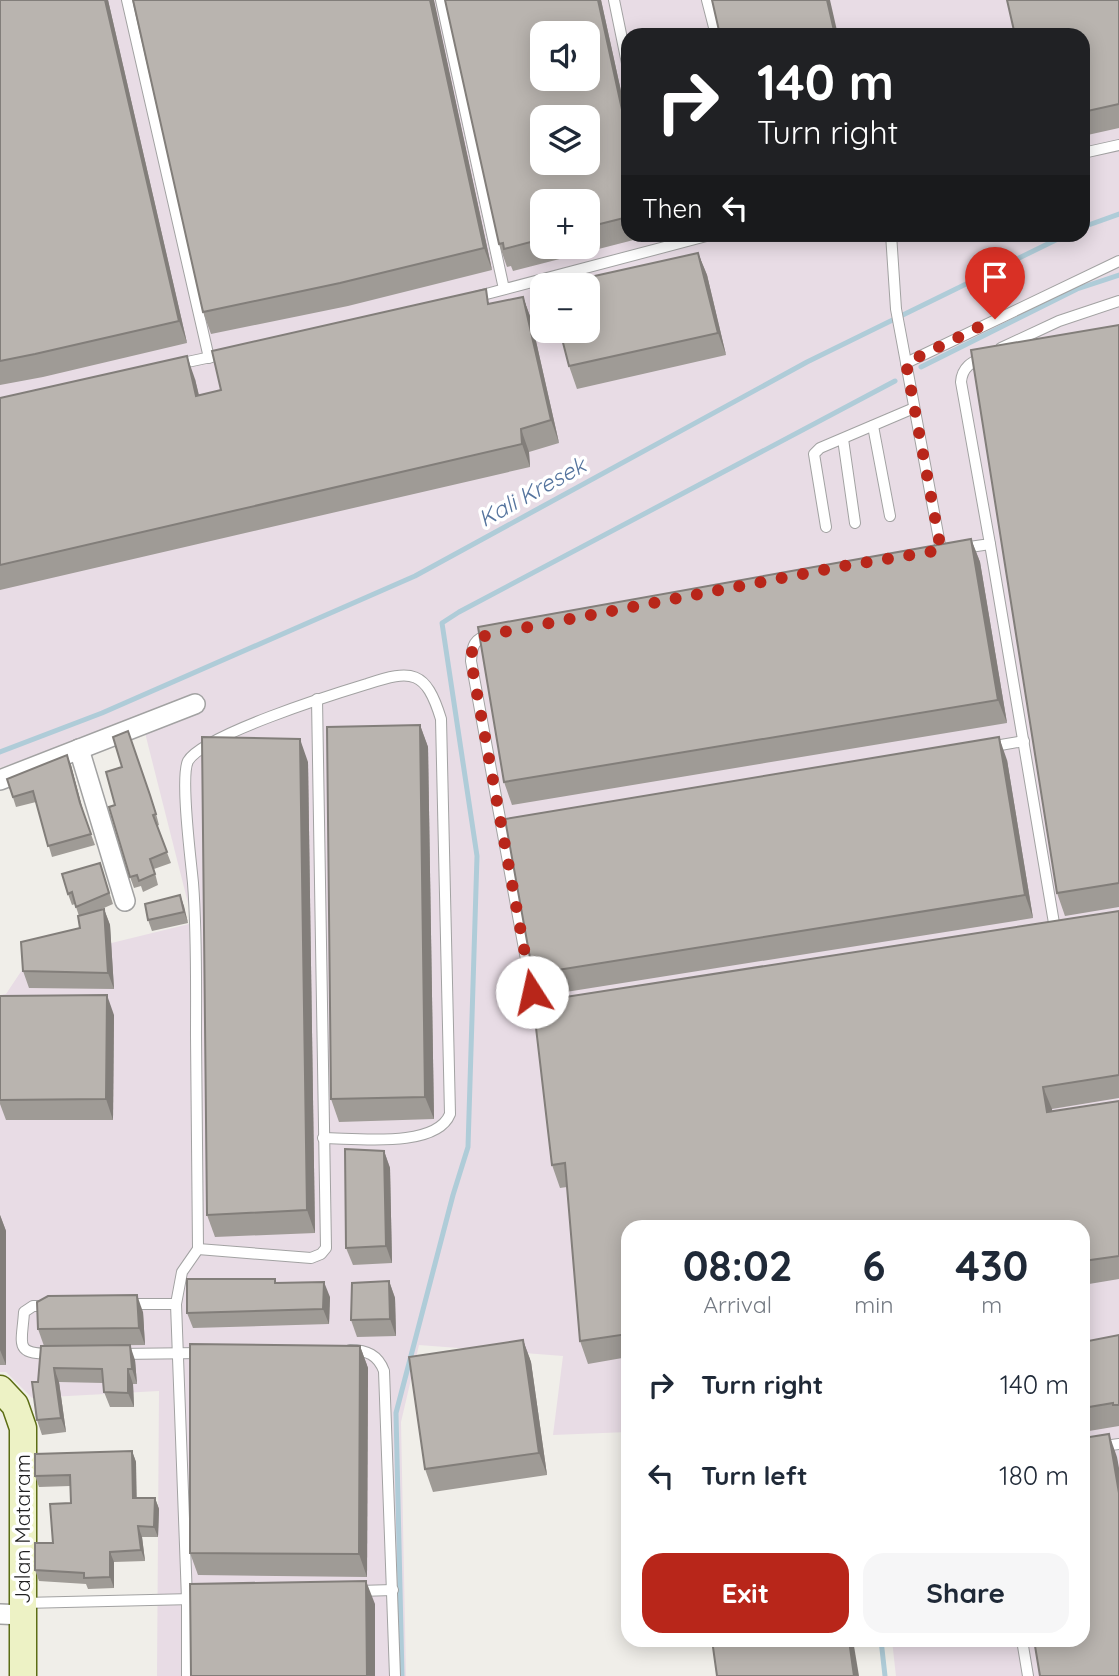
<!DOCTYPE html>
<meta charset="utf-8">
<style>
body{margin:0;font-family:Quicksand,sans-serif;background:#f6f6f7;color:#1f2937;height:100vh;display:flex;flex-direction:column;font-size:26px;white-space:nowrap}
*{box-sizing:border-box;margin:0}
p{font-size:23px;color:#747a83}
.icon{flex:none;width:38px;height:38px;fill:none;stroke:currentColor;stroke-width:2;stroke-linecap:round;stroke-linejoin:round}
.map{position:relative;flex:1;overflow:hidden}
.sheet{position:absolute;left:621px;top:1220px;width:469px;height:427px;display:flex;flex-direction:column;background:#fff;border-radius:21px;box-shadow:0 4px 18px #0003}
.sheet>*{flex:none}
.top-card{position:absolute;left:621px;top:28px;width:469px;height:214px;border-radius:21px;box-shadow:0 4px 18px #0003;background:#202124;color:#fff;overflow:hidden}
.tools{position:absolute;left:530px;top:21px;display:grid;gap:14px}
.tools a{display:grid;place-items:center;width:70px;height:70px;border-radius:14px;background:#fff;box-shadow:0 4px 18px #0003;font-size:35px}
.pin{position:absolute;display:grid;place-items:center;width:60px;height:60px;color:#fff;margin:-72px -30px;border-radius:50% 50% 50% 0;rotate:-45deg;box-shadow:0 0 7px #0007}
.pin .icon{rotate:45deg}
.me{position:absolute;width:77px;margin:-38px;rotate:350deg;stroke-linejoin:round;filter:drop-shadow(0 0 5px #0008)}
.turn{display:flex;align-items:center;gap:24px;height:147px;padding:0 21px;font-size:32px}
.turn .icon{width:91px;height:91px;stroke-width:2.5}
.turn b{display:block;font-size:49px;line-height:60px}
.then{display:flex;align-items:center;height:66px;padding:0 21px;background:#0003;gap:14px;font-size:26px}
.eta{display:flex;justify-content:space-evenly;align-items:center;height:119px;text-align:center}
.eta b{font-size:42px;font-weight:700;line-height:49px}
.button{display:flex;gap:14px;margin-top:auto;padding:14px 21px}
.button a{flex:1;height:80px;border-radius:21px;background:#b8261a;color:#fff;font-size:28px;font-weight:700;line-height:80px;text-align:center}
.button a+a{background:#f6f6f7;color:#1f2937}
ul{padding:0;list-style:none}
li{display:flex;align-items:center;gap:21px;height:91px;padding:0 21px}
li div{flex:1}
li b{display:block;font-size:26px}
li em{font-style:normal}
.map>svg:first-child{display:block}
.industrial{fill:#e8dce5;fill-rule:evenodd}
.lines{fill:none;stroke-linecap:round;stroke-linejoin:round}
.stream{stroke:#afccd8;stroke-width:5}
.service-casing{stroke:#a2a2a2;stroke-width:12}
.minor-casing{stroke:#a2a2a2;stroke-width:22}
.secondary-casing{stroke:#5c6d14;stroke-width:29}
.service{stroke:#fff;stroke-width:10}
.minor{stroke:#fff;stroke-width:19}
.secondary{stroke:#edf2c5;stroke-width:26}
.wall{fill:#9f9b96;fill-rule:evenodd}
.shaded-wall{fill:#827e7a}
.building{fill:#b9b4af;stroke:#827e7a;stroke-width:2;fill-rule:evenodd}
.route{stroke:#b8261a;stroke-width:12;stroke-dasharray:0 21.6}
.labels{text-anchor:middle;stroke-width:7;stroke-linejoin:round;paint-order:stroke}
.street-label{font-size:21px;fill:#212121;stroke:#fff}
.water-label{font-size:23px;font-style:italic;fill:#55749e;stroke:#fff}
</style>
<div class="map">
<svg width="1119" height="1676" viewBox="0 0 1119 1676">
<rect width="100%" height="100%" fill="#f0eee9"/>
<path class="industrial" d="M0,0H1119V1676H896L892,1640H1083V1227H628V1432L553,1435L563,1356L419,1345L401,1422L406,1676H157L159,1391L32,1398L6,1372H0V995L6,994L26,964L193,923L141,717L0,768ZM542,33H588V79H542ZM628,35H1083V234H628ZM542,117H588V163H542ZM542,201H588V247H542ZM542,285H588V331H542Z"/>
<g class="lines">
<g class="stream">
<polyline points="1083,227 1119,214"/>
<polyline points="921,367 1077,289 1119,275"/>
<polyline points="0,752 102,713 415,576 807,362 1068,234"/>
<polyline points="881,1640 885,1676"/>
<polyline points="402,1676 396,1413 453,1195 468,1147 477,856 442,623 459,612 895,381"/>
</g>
<g class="service-casing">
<g id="service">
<polyline points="127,0 209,358"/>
<polyline points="441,0 504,289"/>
<polyline points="614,0 628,68"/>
<polyline points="707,0 716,35"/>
<polyline points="1083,153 1119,145"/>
<polyline points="891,234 896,309 941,550"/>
<polyline points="475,297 714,234"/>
<polyline points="1001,348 1059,321 1119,301"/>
<polyline points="906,363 1119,261"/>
<polyline points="178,364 225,354"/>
<polyline points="873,426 890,516"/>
<polyline points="843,439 855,523"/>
<polyline points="826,527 814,454 820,448 914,408"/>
<polyline points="990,544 1055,929"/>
<path d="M963,548L990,544L961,382C962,367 972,362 984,356"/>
<path d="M490,635C474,638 472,646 471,661L532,992L537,1001L551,1003"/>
<polyline points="989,747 1024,741"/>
<polyline points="198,1249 311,1258 321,1254 326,1248 317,699"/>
<polyline points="130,1304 176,1304"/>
<path d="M48,1306H33L24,1312C22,1345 13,1354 52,1354"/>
<path d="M350,1350C367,1350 378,1355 384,1371L395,1676"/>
<polyline points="119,1354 202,1353"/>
<polyline points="1083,1449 1119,1444"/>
<polyline points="359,1591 393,1590"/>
<polyline points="23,1603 193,1599"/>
<polyline points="1022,1640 1028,1676"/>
<path d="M187,1676V1599L176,1304L182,1272L198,1249C197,1178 197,1107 196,1036C196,985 197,934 193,883C191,861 180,777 188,761C203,735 334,694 367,684C412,669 426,670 441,719L450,1114C436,1149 355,1138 323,1138"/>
</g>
</g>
<g class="minor-casing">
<g id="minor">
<polyline points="79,749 125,901"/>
<polyline points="0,780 195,704"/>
<polyline points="0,1614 23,1615"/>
</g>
</g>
<g class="secondary-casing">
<polyline id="secondary" points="0,1389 15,1405 23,1428 23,1676"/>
</g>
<use href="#service" class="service"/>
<use href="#minor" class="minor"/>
<use href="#secondary" class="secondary"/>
</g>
<g class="wall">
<polygon points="0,0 108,0 187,343 43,377 0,385"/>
<path d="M601,0L628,123V234L653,235L513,271L511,266L507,267L499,244ZM542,201H588V247H542Z"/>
<polygon points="1119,0 1119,128 1083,136 1083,35"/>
<polygon points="434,2 492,270 348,306 211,334 203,312"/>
<polygon points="698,253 707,275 726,355 577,389 569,366"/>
<polygon points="523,297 531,319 559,443 529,452 530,467 0,590 0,398 195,379 199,395 221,390 491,304"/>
<polygon points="1119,325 1119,907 1065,916 1057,893"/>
<polygon points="971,539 980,562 1007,723 512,805 504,782"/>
<polygon points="420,725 428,747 434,1119 339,1122 331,1099"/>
<polygon points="1007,760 1033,918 547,995 542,994 540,991 532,969"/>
<polygon points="308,762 315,1233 215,1237 207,1215"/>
<polygon points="71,765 83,813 95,845 52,857 36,802 16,807 7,779"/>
<polygon points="154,806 159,825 157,826 171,863 154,869 158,885 143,892 141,886 134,888 130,877"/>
<polygon points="100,863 113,904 97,911 104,909 110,925 114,989 29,988 23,971 80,928 79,916 75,904 72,905 68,894"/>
<polygon points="180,895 188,923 152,931 148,920"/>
<polygon points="1119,911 1119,1098 1052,1109 1052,1111 1119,1101 1119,1279 1083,1285 1083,1227 628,1227 628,1357 588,1364 580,1341 567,1187 560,1188 552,1165"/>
<polygon points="0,996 114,1015 113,1120 6,1120 0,1104"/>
<polygon points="384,1151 390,1168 392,1263 353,1265 346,1248"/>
<polygon points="0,1215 6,1231 6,1365 0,1365"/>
<polygon points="389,1281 395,1298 396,1336 357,1337 351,1320"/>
<polygon points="330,1297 329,1324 193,1328 187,1313"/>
<polygon points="143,1312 145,1345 44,1346 38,1329"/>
<polygon points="1119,1335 1119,1426 1083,1432 1083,1342"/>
<polygon points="523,1340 531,1362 547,1475 433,1492 425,1469"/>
<polygon points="41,1346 135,1360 137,1384 133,1384 134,1407 110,1407 104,1392 103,1383 59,1382 66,1432 42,1435 37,1420 38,1382"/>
<polygon points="360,1346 368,1368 367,1577 198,1575 190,1553"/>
<polygon points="132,1451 136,1462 136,1498 155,1498 159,1509 158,1537 142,1537 145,1561 114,1562 114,1588 88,1589 86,1584 39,1581 35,1570 53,1543 71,1503 70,1486 39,1487 35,1476"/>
</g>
<g class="shaded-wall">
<polygon points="105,0 108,0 187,343 179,321"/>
<polygon points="430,0 434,0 492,270 484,248"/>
<polygon points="598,0 601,0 628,123 628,137"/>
<polygon points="827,0 830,0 838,35 835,35"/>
<polygon points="698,253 707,275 726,355 718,333"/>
<polygon points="523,297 531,319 559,443 551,420"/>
<polygon points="187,356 195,379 204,418 196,396"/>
<polygon points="521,429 529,452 530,467 522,444"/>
<polygon points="971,539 980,562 1007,723 998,700"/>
<polygon points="420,725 428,747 434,1119 425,1097"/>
<polygon points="999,737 1007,760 1033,918 1025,895"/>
<polygon points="300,739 308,762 315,1233 307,1210"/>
<polygon points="67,755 71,765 84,814 80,803"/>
<polygon points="180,895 184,906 188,923 184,912"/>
<polygon points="104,909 110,925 114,989 108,973"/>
<polygon points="107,995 114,1015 113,1120 106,1099"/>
<polygon points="1043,1087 1052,1109 1055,1134 1047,1112"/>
<polygon points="384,1151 390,1168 392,1263 386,1246"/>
<polygon points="0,1215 6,1231 6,1365 0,1350"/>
<polygon points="389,1281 395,1298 396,1336 390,1319"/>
<polygon points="324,1282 330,1297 329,1324 323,1309"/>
<polygon points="137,1295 143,1312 145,1345 139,1328"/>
<polygon points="523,1340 531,1362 547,1475 539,1453"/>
<polygon points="130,1345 135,1360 137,1384 132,1369"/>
<polygon points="360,1346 368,1368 367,1577 359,1554"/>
<polygon points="54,1368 59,1382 66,1432 61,1418"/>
<polygon points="128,1369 133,1384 134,1407 128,1393"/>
<polygon points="1109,1434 1117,1457 1119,1468 1119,1493"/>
<polygon points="132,1451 136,1462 137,1509 133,1498"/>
<polygon points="155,1498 159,1509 158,1537 154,1527"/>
<polygon points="138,1526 142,1537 145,1561 141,1550"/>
<polygon points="110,1552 114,1562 114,1588 110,1577"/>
<polygon points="366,1581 375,1604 375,1676 367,1676"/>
<polygon points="849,1640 853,1640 859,1676 854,1676"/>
</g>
<g class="building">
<polygon points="0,0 105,0 179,321 35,354 0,361"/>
<polygon points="133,0 430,0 484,248 340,283 203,312"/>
<path d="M445,0H598L628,137V217L588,227V201H542V239L504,249L503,243L499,244ZM542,33H588V79H542ZM542,117H588V163H542Z"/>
<polygon points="712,0 827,0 835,35 720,35"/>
<polygon points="1007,0 1119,0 1119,104 1083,112 1083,35 1015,35"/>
<polygon points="698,253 718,333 569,366 560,331 588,331 588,285 554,285"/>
<polygon points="486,289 488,304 523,297 551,420 521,429 522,444 0,565 0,398 187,356 196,396 221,390 212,351"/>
<polygon points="1119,325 1119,883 1057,893 971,350"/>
<polygon points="971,539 998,700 504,782 478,627"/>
<polygon points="420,725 425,1097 331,1099 327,727"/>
<polygon points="128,731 150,795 156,814 153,815 167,852 150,859 155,874 139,881 137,875 130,877 109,807 115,805 106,772 122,767 113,737"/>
<polygon points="202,737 300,739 307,1210 207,1215"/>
<polygon points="999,737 1025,895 539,973 534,972 532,969 505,819"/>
<polygon points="67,755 80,803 91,834 48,846 33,791 13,797 7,779"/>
<polygon points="100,863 109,893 76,907 72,892 68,894 62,874"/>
<polygon points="180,895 184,912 148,920 145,904"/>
<polygon points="104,909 108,973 23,971 21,942 80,928 78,916"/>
<polygon points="1119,911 1119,1075 1043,1087 1047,1112 1119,1101 1119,1256 1083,1261 1083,1227 628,1227 628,1334 580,1341 565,1163 552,1165 533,1002"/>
<polygon points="107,995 106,1099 0,1100 0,996"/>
<polygon points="345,1149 384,1151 386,1246 346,1248"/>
<polygon points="187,1279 275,1279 275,1283 324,1282 323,1309 187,1313"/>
<polygon points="389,1281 390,1319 351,1320 352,1283"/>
<polygon points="137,1295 139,1328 38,1329 37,1302 48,1296"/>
<polygon points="1119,1335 1119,1405 1113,1405 1113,1403 1083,1408 1083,1342"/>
<polygon points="523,1340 539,1453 425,1469 409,1357"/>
<polygon points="190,1344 360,1346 359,1554 190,1553"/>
<polygon points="130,1345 132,1369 128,1369 128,1393 104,1392 102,1369 54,1368 61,1418 37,1420 32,1382 38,1382 41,1346"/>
<polygon points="1109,1434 1119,1493 1119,1676 1040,1676 1034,1640 1083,1640 1083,1438"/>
<polygon points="132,1451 133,1498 155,1498 154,1527 138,1526 141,1550 110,1552 110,1577 84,1578 84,1573 35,1570 35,1543 53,1543 50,1504 71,1503 70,1475 35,1476 35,1454"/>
<polygon points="366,1581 367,1676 191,1676 190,1584"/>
<polygon points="712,1640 849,1640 854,1676 717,1676"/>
</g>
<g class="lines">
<path class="route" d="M532,992L471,661C472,634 485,636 508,631L844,566L941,550L906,363L995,319"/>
</g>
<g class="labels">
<g class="street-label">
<text transform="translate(23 1529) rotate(-90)" y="7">Jalan Mataram</text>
</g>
<g class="water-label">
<text transform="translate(532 492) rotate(-29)" y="8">Kali Kresek</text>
</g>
</g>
</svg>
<div class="tools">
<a><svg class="icon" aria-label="sound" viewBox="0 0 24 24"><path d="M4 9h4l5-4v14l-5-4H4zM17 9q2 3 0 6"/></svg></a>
<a><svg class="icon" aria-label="layers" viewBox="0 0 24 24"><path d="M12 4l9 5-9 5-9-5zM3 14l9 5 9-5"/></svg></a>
<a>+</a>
<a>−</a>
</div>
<div class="pin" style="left:995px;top:319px;background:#d93025"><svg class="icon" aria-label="arrive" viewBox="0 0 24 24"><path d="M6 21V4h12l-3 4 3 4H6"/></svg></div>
<svg class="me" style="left:532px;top:992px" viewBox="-20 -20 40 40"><circle r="19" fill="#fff"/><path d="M0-13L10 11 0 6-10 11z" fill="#b8261a"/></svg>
<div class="top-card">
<div class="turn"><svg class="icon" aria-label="right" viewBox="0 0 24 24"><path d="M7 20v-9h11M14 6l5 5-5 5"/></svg><div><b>140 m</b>Turn right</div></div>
<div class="then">Then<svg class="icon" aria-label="left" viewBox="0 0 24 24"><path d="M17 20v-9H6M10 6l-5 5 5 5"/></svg></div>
</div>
<section class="sheet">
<div class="eta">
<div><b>08:02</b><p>Arrival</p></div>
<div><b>6</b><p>min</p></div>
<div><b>430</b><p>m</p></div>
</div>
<ul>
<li><svg class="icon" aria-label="right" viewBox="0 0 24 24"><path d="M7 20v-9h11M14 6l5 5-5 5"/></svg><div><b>Turn right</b></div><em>140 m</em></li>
<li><svg class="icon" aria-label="left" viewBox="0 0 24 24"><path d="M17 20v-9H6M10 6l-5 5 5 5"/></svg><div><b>Turn left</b></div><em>180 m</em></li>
</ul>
<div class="button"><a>Exit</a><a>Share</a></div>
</section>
</div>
